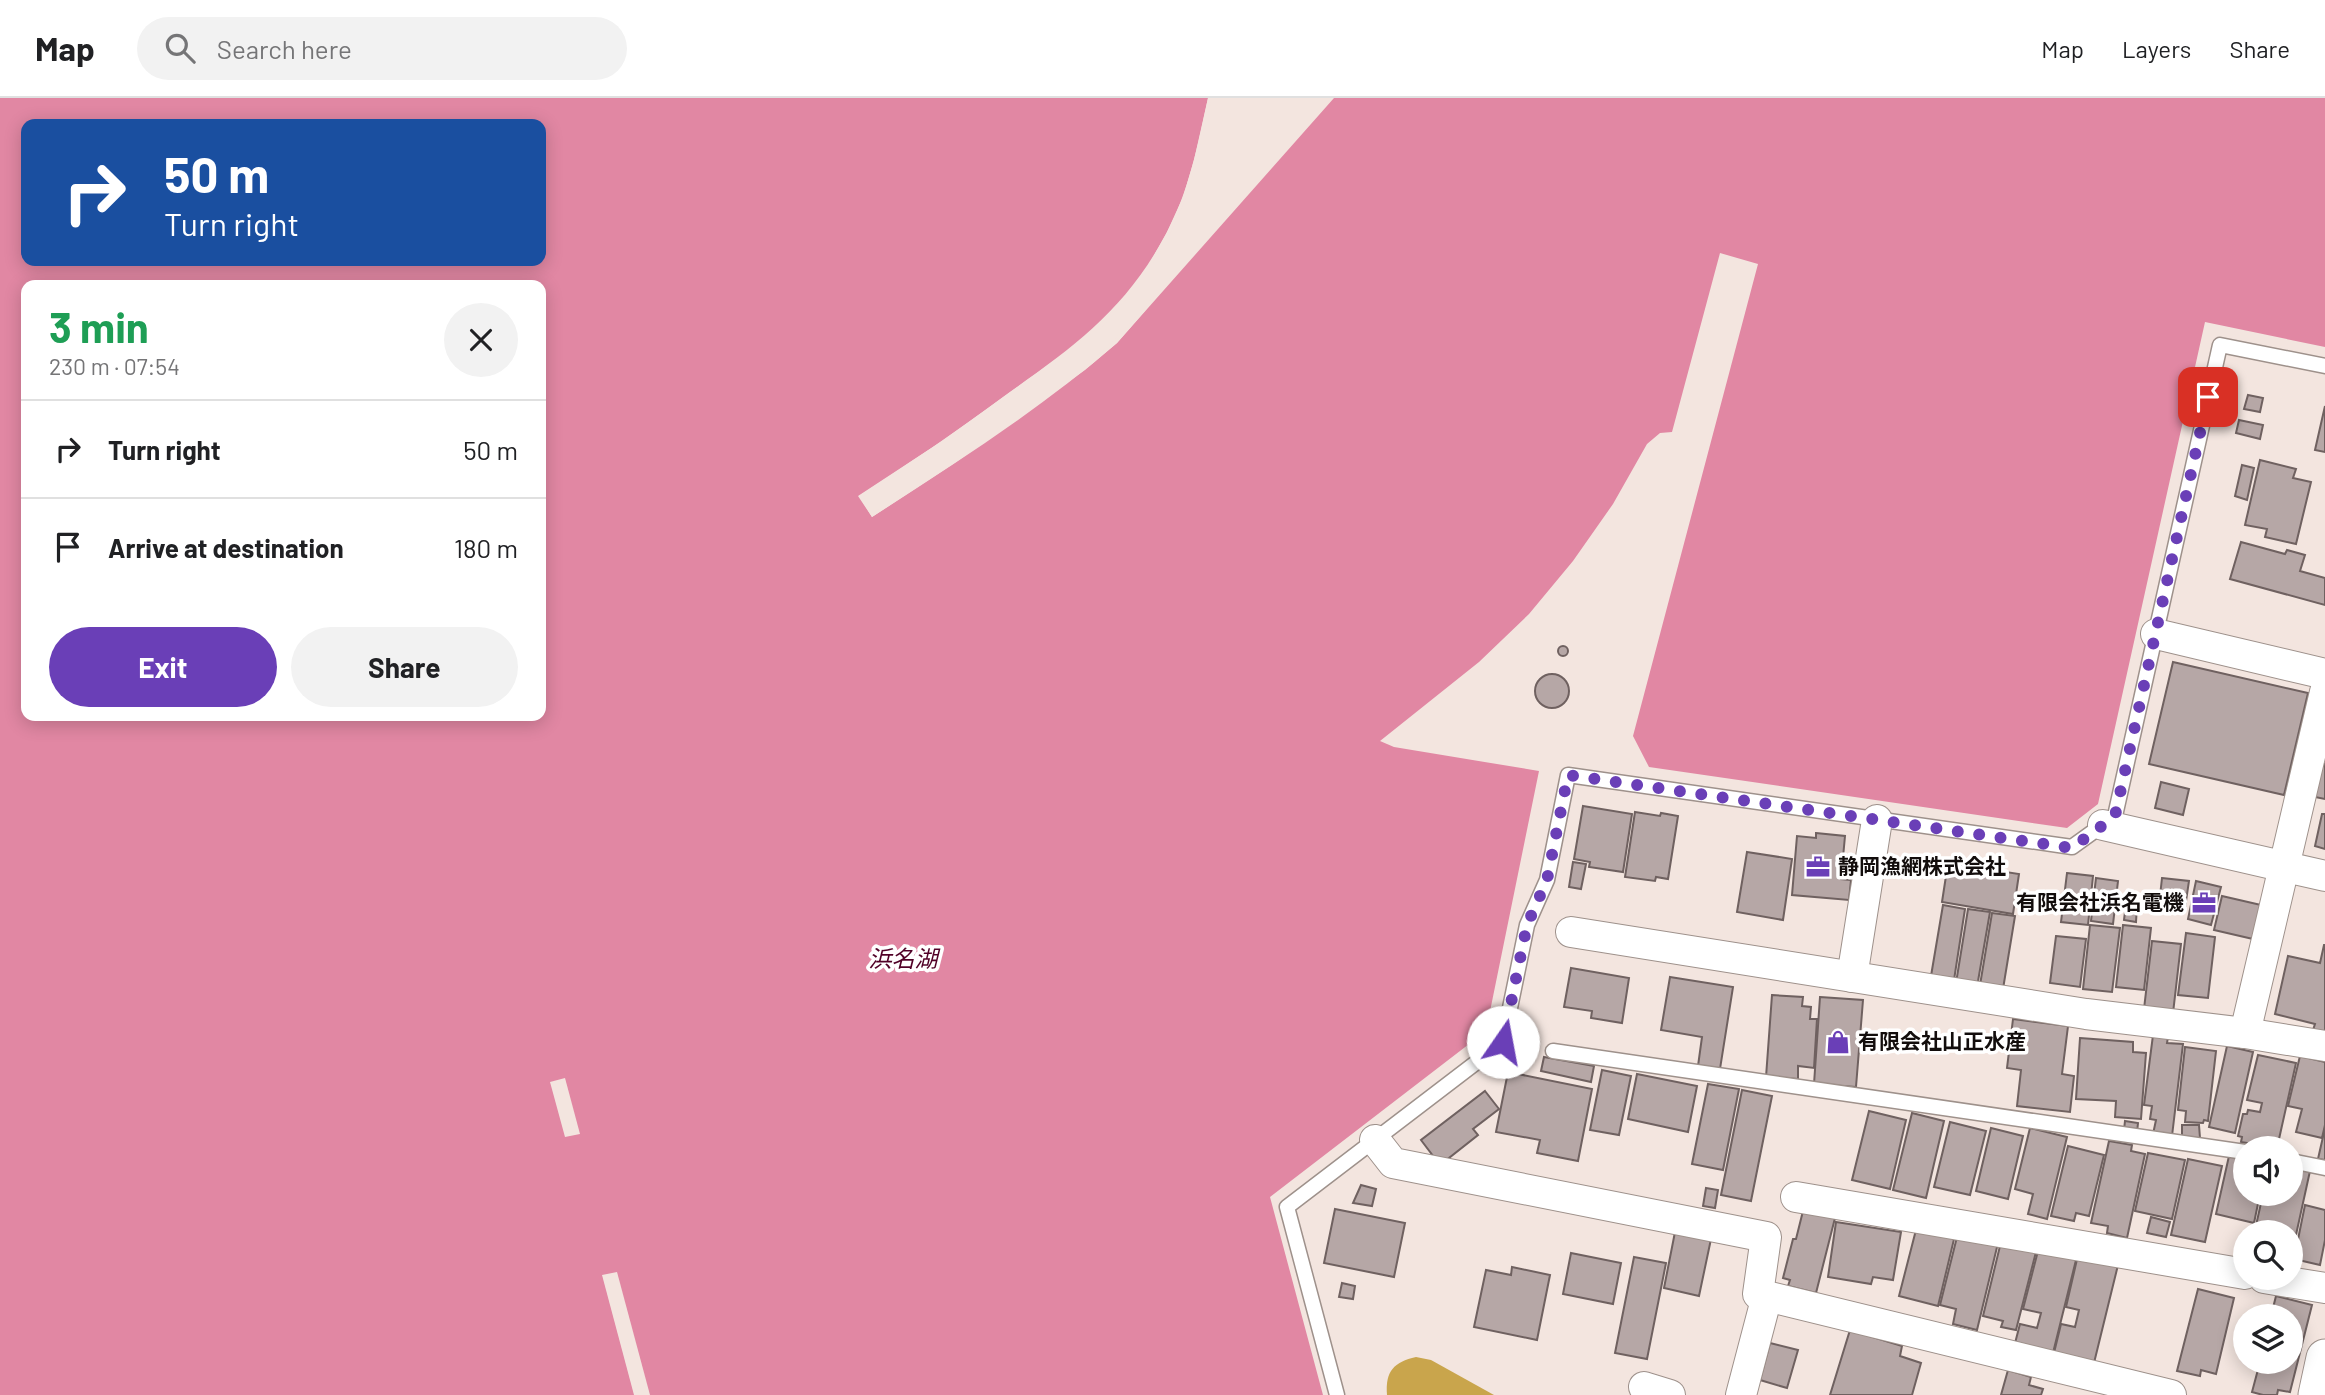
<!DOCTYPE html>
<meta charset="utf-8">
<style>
body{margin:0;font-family:Barlow,"Noto Sans JP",sans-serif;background:#f2f2f2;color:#202124;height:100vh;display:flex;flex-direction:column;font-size:26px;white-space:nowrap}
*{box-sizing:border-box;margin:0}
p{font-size:23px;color:#757577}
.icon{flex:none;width:38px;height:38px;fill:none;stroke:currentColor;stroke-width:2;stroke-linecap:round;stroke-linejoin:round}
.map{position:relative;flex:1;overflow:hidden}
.sheet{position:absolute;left:21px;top:182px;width:525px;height:441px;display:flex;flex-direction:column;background:#fff;border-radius:14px;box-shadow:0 4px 18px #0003}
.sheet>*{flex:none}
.banner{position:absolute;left:21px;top:21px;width:525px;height:147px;border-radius:14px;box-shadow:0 4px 18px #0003;background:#1a4fa0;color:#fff;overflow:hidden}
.buttons{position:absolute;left:2233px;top:1038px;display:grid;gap:14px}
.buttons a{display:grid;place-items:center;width:70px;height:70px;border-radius:50%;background:#fff;box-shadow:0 4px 18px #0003;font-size:35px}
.pin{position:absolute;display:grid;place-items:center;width:60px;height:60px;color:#fff;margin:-30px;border-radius:14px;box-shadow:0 4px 10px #0006}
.me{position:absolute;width:77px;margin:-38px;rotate:12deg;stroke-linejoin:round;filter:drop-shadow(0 0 5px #0008)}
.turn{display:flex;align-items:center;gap:24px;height:147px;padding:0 28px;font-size:32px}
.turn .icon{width:91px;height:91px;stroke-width:2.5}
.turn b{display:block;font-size:49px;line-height:60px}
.round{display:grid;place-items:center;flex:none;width:74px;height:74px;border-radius:37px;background:#f2f2f2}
.summary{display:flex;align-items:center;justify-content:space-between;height:119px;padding:0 28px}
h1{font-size:42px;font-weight:700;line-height:52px;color:#1e9e55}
.primary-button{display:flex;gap:14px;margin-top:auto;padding:14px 28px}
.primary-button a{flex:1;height:80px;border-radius:42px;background:#6a3fb7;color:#fff;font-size:28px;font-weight:700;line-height:80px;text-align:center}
.primary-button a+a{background:#f2f2f2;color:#202124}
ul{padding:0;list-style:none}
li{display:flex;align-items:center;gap:21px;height:98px;padding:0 28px;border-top:2px solid #e0e0e0}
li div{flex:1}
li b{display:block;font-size:26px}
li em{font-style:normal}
header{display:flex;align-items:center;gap:42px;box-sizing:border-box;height:98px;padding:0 35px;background:#fff;border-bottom:2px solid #e0e0e0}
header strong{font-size:33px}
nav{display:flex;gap:38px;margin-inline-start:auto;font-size:24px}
.search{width:490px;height:63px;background:#f2f2f2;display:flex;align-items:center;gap:18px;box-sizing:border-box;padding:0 24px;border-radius:38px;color:#757577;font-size:26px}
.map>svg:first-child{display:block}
.forest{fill:#c9a54c}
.water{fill:#e187a3;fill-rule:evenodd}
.pier{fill:#f3e5df}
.building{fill:#b6a7a6;stroke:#6f6160;stroke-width:2}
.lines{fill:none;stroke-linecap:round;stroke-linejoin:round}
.service-casing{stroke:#9e918b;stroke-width:17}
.minor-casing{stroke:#9e918b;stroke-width:32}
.tertiary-casing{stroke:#9e918b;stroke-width:39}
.service{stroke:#fff;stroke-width:14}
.minor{stroke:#fff;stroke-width:30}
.tertiary{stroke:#fff;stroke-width:37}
.route{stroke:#6a3fb7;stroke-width:12;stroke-dasharray:0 21.6}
.labels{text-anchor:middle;stroke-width:7;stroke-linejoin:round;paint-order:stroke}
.poi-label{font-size:21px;font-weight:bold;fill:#120d0c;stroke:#fff;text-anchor:start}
.water-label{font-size:23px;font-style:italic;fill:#510027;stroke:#fff}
</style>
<header>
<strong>Map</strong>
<div class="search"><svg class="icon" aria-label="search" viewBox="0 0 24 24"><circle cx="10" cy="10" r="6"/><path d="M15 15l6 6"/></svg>Search here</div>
<nav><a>Map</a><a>Layers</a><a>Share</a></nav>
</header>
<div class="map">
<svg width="2325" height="1297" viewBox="0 0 2325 1297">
<rect width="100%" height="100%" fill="#f3e5df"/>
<path class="forest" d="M1416,1259L1431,1262L1494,1297H1387C1385,1273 1394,1264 1416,1259Z"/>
<path class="water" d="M0,0H1208C1198,46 1189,94 1166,136C1124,214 1073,249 1003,299C956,334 908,366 859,398L872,419C956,365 1042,310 1117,245L1334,0H2325V249L2205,224L2098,706L2067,730L1649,669L1633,638L1758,166L1720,155L1672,334L1660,335L1647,346L1613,406L1573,463L1529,516L1479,564L1380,643L1394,649L1539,673L1486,933L1270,1099L1323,1297H0ZM26,26H541V163H26ZM26,187H541V618H26Z"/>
<g class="pier">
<polygon points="1208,0 1212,0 1197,63 1186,100 1170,136 1151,169 1127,201 1101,230 1071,255 944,346 863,399 873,415 954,361 1083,270 1114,242 1171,179 1144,214 1117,245 1085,272 956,364 872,419 858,398 942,343 1069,252 1098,227 1125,199 1148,168 1167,134 1183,99 1194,62"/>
<polygon points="565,980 580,1036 565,1039 550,984"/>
<polygon points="617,1174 650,1297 634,1297 602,1177"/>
</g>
<g class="building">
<polygon points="2248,297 2263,300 2260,314 2244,311"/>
<polygon points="2325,308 2325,354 2315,352"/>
<polygon points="2239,322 2263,327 2260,341 2236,335"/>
<polygon points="2260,362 2296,371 2293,380 2311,384 2296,446 2265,439 2267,431 2245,427"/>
<polygon points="2242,367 2254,370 2247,402 2235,398"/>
<polygon points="2241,444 2285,456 2287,452 2305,457 2300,473 2325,480 2325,507 2230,481"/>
<circle cx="1563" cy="553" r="5"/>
<polygon points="2173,564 2308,595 2284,697 2149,666"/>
<circle cx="1552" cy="593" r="17"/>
<polygon points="2323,665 2325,666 2325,701 2315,699"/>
<polygon points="2161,684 2189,691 2183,717 2155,710"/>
<polygon points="1583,708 1632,716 1623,774 1589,769 1590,764 1574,761"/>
<polygon points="1635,714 1660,718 1661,715 1678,718 1668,781 1656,779 1655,783 1625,779"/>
<polygon points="2322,716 2325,716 2325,751 2315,748"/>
<polygon points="1816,735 1845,738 1841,781 1851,782 1849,802 1792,797 1797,738 1816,740"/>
<polygon points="1747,754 1792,761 1783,822 1737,814"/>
<polygon points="1851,757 1860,758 1859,775 1850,774"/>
<polygon points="1573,764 1586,766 1581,791 1569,789"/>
<polygon points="1948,765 2019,776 2013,816 1942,804"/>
<polygon points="2067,775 2093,778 2088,827 2061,824"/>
<polygon points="2096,780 2118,783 2113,826 2091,823"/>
<polygon points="2162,780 2189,783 2185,810 2159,807"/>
<polygon points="2196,783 2221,789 2211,827 2188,821"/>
<polygon points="2222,798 2261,807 2253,841 2214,832"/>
<polygon points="2126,806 2137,807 2136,824 2124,822"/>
<polygon points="1943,807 1965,811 1954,882 1931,878"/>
<polygon points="1968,811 1990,814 1977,889 1956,885"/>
<polygon points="1992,815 2015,818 2003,891 1980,887"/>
<polygon points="2090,827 2120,830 2112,894 2083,891"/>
<polygon points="2123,827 2151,830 2144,892 2116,889"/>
<polygon points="2186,835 2215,839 2208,900 2178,897"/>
<polygon points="2056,838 2086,841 2080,889 2050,885"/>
<polygon points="2152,843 2181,846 2173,915 2144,911"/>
<polygon points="2324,847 2325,847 2325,935 2313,932 2315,926 2275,916 2288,858 2320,865"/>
<polygon points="1571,870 1629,880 1622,925 1591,920 1592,913 1564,909"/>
<polygon points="1670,879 1733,889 1720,971 1698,968 1702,939 1661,932"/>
<polygon points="1772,897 1803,899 1802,908 1811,909 1810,921 1817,921 1814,970 1798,968 1798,981 1766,979"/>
<polygon points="1820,899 1863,902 1856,989 1814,986"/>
<polygon points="2013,921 2068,928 2062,976 2074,978 2070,1014 2017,1008 2021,972 2007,970"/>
<polygon points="2153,937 2168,939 2167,945 2183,946 2172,1038 2153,1036 2156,1022 2150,1021 2152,1008 2144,1007"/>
<polygon points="2080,940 2133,944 2133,954 2146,955 2141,1021 2115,1019 2116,1003 2076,1001"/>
<polygon points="2227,948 2253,954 2235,1035 2209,1029"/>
<polygon points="2185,949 2216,953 2208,1023 2204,1022 2203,1025 2185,1024 2186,1013 2178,1012"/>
<polygon points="2258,957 2296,965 2277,1050 2241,1044 2242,1039 2238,1038 2243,1016 2247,1016 2248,1012 2260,1014 2262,1005 2247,1002"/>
<polygon points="2300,958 2325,964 2325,1027 2322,1040 2296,1034 2302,1011 2288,1008"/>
<polygon points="1544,959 1594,968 1591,984 1541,973"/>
<polygon points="1602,972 1631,978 1619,1037 1590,1032"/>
<polygon points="1508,974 1592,991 1578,1063 1537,1055 1540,1042 1496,1034"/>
<polygon points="1637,976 1697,988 1688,1034 1628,1021"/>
<polygon points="1708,986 1739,991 1723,1072 1692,1066"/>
<polygon points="1742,992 1772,998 1751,1103 1721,1097"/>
<polygon points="1485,993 1499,1011 1473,1031 1478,1037 1440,1067 1421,1042"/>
<polygon points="1869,1013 1906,1022 1890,1091 1852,1082"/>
<polygon points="1912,1015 1944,1023 1926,1100 1893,1092"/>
<polygon points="2125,1023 2138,1025 2137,1034 2124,1032"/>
<polygon points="1950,1024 1986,1033 1970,1097 1934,1089"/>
<polygon points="2182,1027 2199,1027 2200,1040 2182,1041"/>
<polygon points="1991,1030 2023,1038 2008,1101 1976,1093"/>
<polygon points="2030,1030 2067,1039 2047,1121 2028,1116 2033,1096 2015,1091"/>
<polygon points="2325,1030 2325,1062 2318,1061"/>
<polygon points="2109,1043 2132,1047 2131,1053 2145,1056 2127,1140 2107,1135 2108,1128 2091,1125"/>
<polygon points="2068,1048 2104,1057 2089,1118 2076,1115 2074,1123 2051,1118"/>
<polygon points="2148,1055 2185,1062 2172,1121 2135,1113"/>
<polygon points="2229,1058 2245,1062 2245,1096 2260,1096 2254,1125 2216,1116"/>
<polygon points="2188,1061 2222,1068 2205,1144 2171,1137"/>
<polygon points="2291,1068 2310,1073 2294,1146 2291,1145 2291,1134 2255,1132 2263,1096 2291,1096"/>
<polygon points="1361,1087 1376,1091 1372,1108 1353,1105"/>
<polygon points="1706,1090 1718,1092 1715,1110 1703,1108"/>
<polygon points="2305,1107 2325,1112 2325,1142 2320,1167 2294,1161"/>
<polygon points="1335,1111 1405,1125 1394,1179 1324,1165"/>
<polygon points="1803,1113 1835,1120 1816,1195 1788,1188 1790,1182 1783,1180 1793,1141 1796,1141"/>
<polygon points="2151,1119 2170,1124 2166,1139 2147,1135"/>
<polygon points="1836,1124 1901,1134 1893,1182 1873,1179 1871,1186 1828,1179"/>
<polygon points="1917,1128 1955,1137 1938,1208 1899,1198"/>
<polygon points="1675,1134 1711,1141 1699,1198 1664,1190"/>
<polygon points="1958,1135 1998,1145 1977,1232 1953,1226 1956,1211 1940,1207"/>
<polygon points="2000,1148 2037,1150 2016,1232 2001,1229 2003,1223 1983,1218"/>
<polygon points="2039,1149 2077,1158 2052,1259 2014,1249 2020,1226 2037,1230 2041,1215 2023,1211"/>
<polygon points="1571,1155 1621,1165 1613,1206 1563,1196"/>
<polygon points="2078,1157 2118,1167 2093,1269 2053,1259 2061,1226 2075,1229 2079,1212 2066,1209"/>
<polygon points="1634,1159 1666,1165 1647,1261 1615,1255"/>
<polygon points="1512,1169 1550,1177 1537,1242 1474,1229 1486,1172 1511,1177"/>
<polygon points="1342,1185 1355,1188 1353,1201 1339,1199"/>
<polygon points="2198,1191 2234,1200 2216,1276 2201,1272 2200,1278 2177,1273"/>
<polygon points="2276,1198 2312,1207 2290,1294 2278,1292 2277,1297 2263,1297 2252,1294 2260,1264 2291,1264 2291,1218 2271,1218"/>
<polygon points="1850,1232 1902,1248 1900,1258 1921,1265 1912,1297 1830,1297"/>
<polygon points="1770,1245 1798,1252 1787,1290 1760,1282"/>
<polygon points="2008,1272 2031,1279 2029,1287 2043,1291 2041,1297 2001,1297"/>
</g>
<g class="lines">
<g class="service-casing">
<g id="service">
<polyline points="1553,953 2245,1054"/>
<polyline points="2291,1063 2325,1070"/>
<polyline points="1337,1297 1287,1109 1503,944 1527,827 1547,782 1568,677 2072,749 2115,718 2220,247 2325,268"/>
</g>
</g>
<g class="minor-casing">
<g id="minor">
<polyline points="2156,536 2325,576"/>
<polyline points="2103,727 2325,778"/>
<polyline points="1571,834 2086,916 2245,935 2325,948"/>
<polyline points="1852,879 1877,722"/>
<polyline points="2245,935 2325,594"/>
<polyline points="1375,1042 1393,1065 1766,1139 1758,1196 2171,1297"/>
<polyline points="1796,1099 2245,1176"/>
<polyline points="2264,1180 2325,1190"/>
<polyline points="1644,1289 1670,1297"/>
<polyline points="1741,1297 1767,1198"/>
</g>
</g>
<g class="tertiary-casing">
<polyline id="tertiary" points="2317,1297 2325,1260"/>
</g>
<use href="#service" class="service"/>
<use href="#minor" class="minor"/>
<use href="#tertiary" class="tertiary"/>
</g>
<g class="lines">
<polyline class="route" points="1503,944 1527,827 1547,782 1568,677 2072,750 2115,718 2208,299"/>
</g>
<defs>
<g id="office-bare" transform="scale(1.89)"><path d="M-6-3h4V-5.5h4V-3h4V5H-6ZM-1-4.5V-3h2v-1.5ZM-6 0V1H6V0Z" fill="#6a3fb7" stroke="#fff" stroke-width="2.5" paint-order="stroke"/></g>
<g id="shop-bare" transform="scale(1.89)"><path d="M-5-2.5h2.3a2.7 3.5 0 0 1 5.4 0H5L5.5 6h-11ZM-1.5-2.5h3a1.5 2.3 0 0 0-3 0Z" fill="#6a3fb7" stroke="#fff" stroke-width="2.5" paint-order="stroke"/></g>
</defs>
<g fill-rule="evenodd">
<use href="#office-bare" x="1818" y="769"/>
<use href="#office-bare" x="2204" y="805"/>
<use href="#shop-bare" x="1838" y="944"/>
</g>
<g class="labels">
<g class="poi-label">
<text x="1838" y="776">静岡漁網株式会社</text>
<text x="2184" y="812" text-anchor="end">有限会社浜名電機</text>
<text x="1858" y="951">有限会社山正水産</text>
</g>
<g class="water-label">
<text x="903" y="869">浜名湖</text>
</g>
</g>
</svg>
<div class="buttons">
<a><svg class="icon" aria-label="sound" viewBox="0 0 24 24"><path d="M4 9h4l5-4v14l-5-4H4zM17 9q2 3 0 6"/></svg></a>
<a><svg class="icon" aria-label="search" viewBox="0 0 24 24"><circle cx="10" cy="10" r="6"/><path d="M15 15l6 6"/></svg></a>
<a><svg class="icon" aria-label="layers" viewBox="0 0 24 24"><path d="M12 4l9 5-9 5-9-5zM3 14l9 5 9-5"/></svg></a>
</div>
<div class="pin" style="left:2208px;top:299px;background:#d93025"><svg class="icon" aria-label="arrive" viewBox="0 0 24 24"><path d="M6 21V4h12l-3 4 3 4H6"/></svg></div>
<svg class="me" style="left:1503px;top:944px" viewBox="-20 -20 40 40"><circle r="19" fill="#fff"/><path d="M0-13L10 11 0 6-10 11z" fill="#6a3fb7"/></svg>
<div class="banner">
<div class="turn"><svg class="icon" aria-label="right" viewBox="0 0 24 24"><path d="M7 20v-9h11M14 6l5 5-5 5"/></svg><div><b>50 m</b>Turn right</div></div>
</div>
<section class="sheet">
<div class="summary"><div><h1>3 min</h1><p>230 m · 07:54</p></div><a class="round"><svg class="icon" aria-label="close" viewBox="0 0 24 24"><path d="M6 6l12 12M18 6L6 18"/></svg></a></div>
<ul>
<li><svg class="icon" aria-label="right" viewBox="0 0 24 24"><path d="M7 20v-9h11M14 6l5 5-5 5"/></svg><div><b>Turn right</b></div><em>50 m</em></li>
<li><svg class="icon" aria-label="arrive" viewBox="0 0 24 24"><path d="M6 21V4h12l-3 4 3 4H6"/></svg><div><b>Arrive at destination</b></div><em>180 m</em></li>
</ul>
<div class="primary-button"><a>Exit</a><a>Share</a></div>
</section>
</div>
